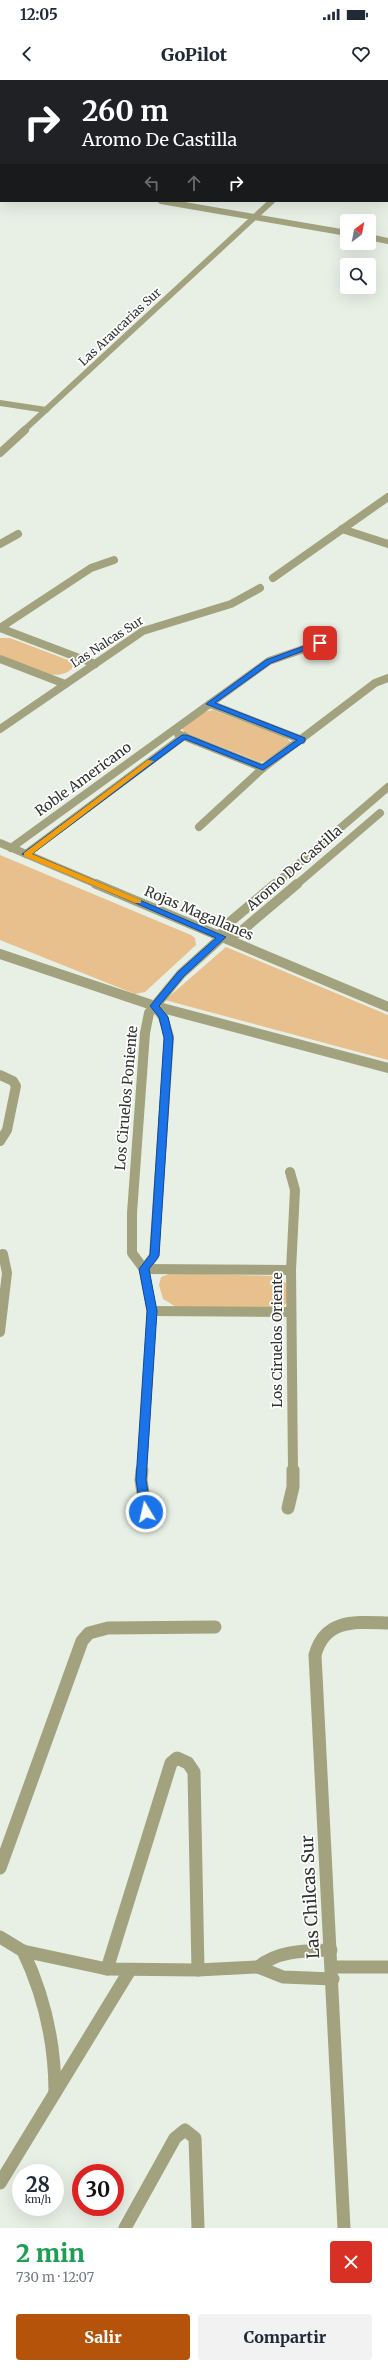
<!DOCTYPE html>
<html lang="es">
<meta charset="utf-8">
<style>
body{margin:0;font-family:Merriweather,serif;background:#f2f2f3;color:#1f2937;height:100vh;display:flex;flex-direction:column;font-size:15px;white-space:nowrap}
*{box-sizing:border-box;margin:0}
p{font-size:13px;color:#747a83}
.icon{flex:none;width:22px;height:22px;fill:none;stroke:currentColor;stroke-width:2;stroke-linecap:round;stroke-linejoin:round}
.map{position:relative;height:2148px;overflow:hidden}
.sheet{display:flex;flex-direction:column;background:#fff;flex:1}
.sheet>*{flex:none}
.banner{position:absolute;left:0px;top:0px;width:388px;height:122px;box-shadow:0 4px 16px #0002;background:#202124;color:#fff;overflow:hidden}
.needle{width:26px;rotate:32deg}
.buttons{position:absolute;left:340px;top:134px;display:grid;gap:8px}
.buttons a{display:grid;place-items:center;width:36px;height:36px;border-radius:4px;background:#fff;box-shadow:0 4px 16px #0002;font-size:20px}
.speed{position:absolute;left:12px;top:2084px;display:flex;gap:8px;font-size:20px;font-weight:700;text-align:center}
.speed>*{display:grid;place-content:center;width:52px;height:52px;border-radius:50%;background:#fff;box-shadow:0 4px 16px #0002;line-height:1}
.speed small{font-size:10px;font-weight:400}
.speed .limit{border:6px solid #d22;background:#fff;color:#111}
.pin{position:absolute;display:grid;place-items:center;width:34px;height:34px;color:#fff;margin:-17px;border-radius:8px;box-shadow:0 2px 6px #0006}
.me{position:absolute;width:44px;margin:-22px;rotate:351deg;stroke-linejoin:round;filter:drop-shadow(0 0 3px #0008)}
.turn{display:flex;align-items:center;gap:14px;height:84px;padding:0 16px;font-size:18px}
.turn .icon{width:52px;height:52px;stroke-width:2.5}
.turn b{display:block;font-size:28px;line-height:34px}
.lanes{display:flex;align-items:center;height:38px;padding:0 16px;background:#0003;justify-content:center;gap:20px;direction:ltr}
.lanes .off{opacity:.35}
.round{display:grid;place-items:center;flex:none;width:42px;height:42px;border-radius:4px;background:#f2f2f3}
.overview{display:flex;align-items:center;justify-content:space-between;height:68px;padding:0 16px}
h1{font-size:24px;font-weight:800;line-height:30px;color:#1e9e55}
.button{display:flex;gap:8px;margin-top:auto;padding:8px 16px}
.button a{flex:1;height:46px;border-radius:4px;background:#b45309;color:#fff;font-size:16px;font-weight:800;line-height:46px;text-align:center}
.button a+a{background:#f2f2f3;color:#1f2937}
.status{display:flex;justify-content:space-between;align-items:center;height:28px;padding:0 20px;background:#fff;direction:ltr}
.status svg{height:11px;fill:currentColor}
header{display:flex;justify-content:space-between;align-items:center;height:52px;padding:0 16px;background:#fff;font-size:18px;font-weight:800}
.map>svg:first-child{display:block}
.green{fill:#e8c08d}
.lines{fill:none;stroke-linecap:round;stroke-linejoin:round}
.minor-far3{stroke:#a3a27f;stroke-width:6}
.minor-far2{stroke:#a3a27f;stroke-width:8}
.minor-far1{stroke:#a3a27f;stroke-width:10}
.minor{stroke:#a3a27f;stroke-width:13}
.tertiary-far1{stroke:#a3a27f;stroke-width:8}
.tertiary{stroke:#a3a27f;stroke-width:10}
.route{fill:#1a73e8;stroke:#114b97}
.slow{fill:#f59e0b}
.labels{text-anchor:middle;stroke-width:3.5;stroke-linejoin:round;paint-order:stroke}
.far-street-label{font-size:12px;fill:#30332f;stroke:#fff}
.street-label{font-size:14px;fill:#30332f;stroke:#fff}
.near-street-label{font-size:17px;fill:#30332f;stroke:#fff}
</style>
<div class="status"><b>12:05</b><svg viewBox="0 0 49 12"><path d="M0 12V9h3v3zM5 12V6h3v6zM10 12V3h3v9zM15 12V0h3v12zM26 1h20v11H26zM47 4h2v5h-2z"/></svg></div>
<header><svg class="icon" aria-label="back" viewBox="0 0 24 24"><path d="M15 5l-7 7 7 7"/></svg>GoPilot<svg class="icon" aria-label="heart" viewBox="0 0 24 24"><path d="M12 20l-8-8c-3-5 5-10 8-4 3-6 11-1 8 4z"/></svg></header>
<div class="map">
<svg width="388" height="2148" viewBox="0 0 388 2148">
<rect width="100%" height="100%" fill="#e8f0e6"/>
<g class="green">
<path d="M0,558H10L68,580L72,582L73,587C59,607 18,583 0,576Z"/>
<polygon points="213,630 286,657 291,663 267,681 260,682 184,652 182,648 203,632"/>
<polygon points="0,775 191,855 195,858 196,865 145,912 135,914 0,860"/>
<polygon points="226,867 388,935 388,980 165,920"/>
<polygon points="172,1193 276,1196 286,1203 288,1222 280,1229 176,1227 163,1219 159,1205 161,1197"/>
</g>
<g class="lines">
<g class="minor-far3">
<polyline points="161,121 347,153"/>
<polyline points="369,157 388,161"/>
<polyline points="0,323 46,330"/>
<polyline points="23,351 272,121"/>
</g>
<g class="minor-far2">
<polyline points="0,373 25,350"/>
<polyline points="342,449 388,464"/>
<polyline points="0,464 18,454"/>
<polyline points="273,498 388,417"/>
<polyline points="0,548 91,488 114,480"/>
<polyline points="0,548 95,584"/>
<polyline points="0,579 65,604"/>
<polyline points="210,624 302,660"/>
<polyline points="0,649 143,551 231,524 260,508"/>
<polyline points="178,654 263,688"/>
<polyline points="199,747 263,688 375,603 388,598"/>
<polyline points="11,768 269,581 321,563"/>
<polyline points="26,774 184,656"/>
<polyline points="274,805 388,707"/>
<polyline points="296,805 380,733"/>
</g>
<g class="minor-far1">
<polyline points="222,857 224,847 275,804"/>
<polyline points="0,995 13,1001 16,1006 7,1050 0,1061"/>
<polyline points="290,1092 295,1110 291,1190 293,1391"/>
<polyline points="144,1189 154,1176 169,957 163,937 155,926"/>
<polyline points="144,1189 291,1190"/>
<polyline points="152,1231 291,1232"/>
<polyline points="0,1252 7,1193 3,1174"/>
<polyline points="142,1391 152,1231 144,1189 132,1173 132,1133 145,953 149,933 181,894 222,857 239,853 297,804"/>
</g>
<g class="minor">
<polyline points="142,1390 141,1400 146,1432"/>
<polyline points="288,1428 293,1407 293,1390"/>
<polyline points="0,1788 82,1561 89,1553 108,1548 215,1547"/>
<polyline points="0,1857 23,1871 107,1889 198,1890 258,1887"/>
<path d="M331,1870C305,1871 279,1870 258,1887L283,1897L333,1899"/>
<path d="M23,1871C45,1917 55,1962 55,2013"/>
<polyline points="332,1887 388,1887"/>
<polyline points="107,1889 171,1683 177,1678 188,1683 194,1692 198,1890"/>
<polyline points="0,2103 130,1890"/>
<polyline points="125,2148 175,2058 185,2050 195,2058 198,2148"/>
<path d="M344,2148L315,1575C325,1538 356,1542 388,1543"/>
</g>
<polyline class="tertiary-far1" points="0,763 99,805"/>
<g class="tertiary">
<polyline points="96,804 388,927"/>
<polyline points="0,874 155,926 388,988"/>
</g>
</g>
<polygon class="route" points="318,561 324,563 271,583 215,623 305,658 305,661 263,690 185,659 32,774 226,857 184,896 159,926 168,937 173,958 159,1176 149,1189 157,1231 146,1400 151,1432 146,1436 141,1432 136,1400 147,1231 139,1189 150,1175 164,958 159,937 150,926 178,892 216,858 22,774 182,655 187,655 262,685 297,660 206,624 266,580"/>
<polygon class="slow" points="148,680 154,681 32,774 141,820 141,823 135,823 24,776 24,773"/>
<g class="labels">
<g class="far-street-label">
<text transform="translate(120 247) rotate(-43)" y="4">Las Araucarias Sur</text>
<text transform="translate(107 562) rotate(-33)" y="4">Las Nalcas Sur</text>
</g>
<g class="street-label">
<text transform="translate(83 699) rotate(-36)" y="5">Roble Americano</text>
<text transform="translate(294 788) rotate(-41)" y="5">Aromo De Castilla</text>
<text transform="translate(199 833) rotate(23)" y="5">Rojas Magallanes</text>
<text transform="translate(126 1018) rotate(-85)" y="5">Los Ciruelos Poniente</text>
<text transform="translate(277 1260) rotate(-90)" y="5">Los Ciruelos Oriente</text>
</g>
<g class="near-street-label">
<text transform="translate(310 1817) rotate(-93)" y="6">Las Chilcas Sur</text>
</g>
</g>
</svg>
<div class="buttons">
<a><svg class="needle" viewBox="-14 -14 28 28"><path d="M0-13l5 13h-10z" fill="#e53935"/><path d="M0 13l5-13h-10z" fill="#747a83"/></svg></a>
<a><svg class="icon" aria-label="search" viewBox="0 0 24 24"><circle cx="10" cy="10" r="6"/><path d="M15 15l6 6"/></svg></a>
</div>
<div class="speed"><div>28<small>km/h</small></div><div class="limit">30</div></div>
<div class="pin" style="left:320px;top:563px;background:#d93025"><svg class="icon" aria-label="arrive" viewBox="0 0 24 24"><path d="M6 21V4h12l-3 4 3 4H6"/></svg></div>
<svg class="me" style="left:146px;top:1432px" viewBox="-20 -20 40 40"><circle r="17" fill="#1a73e8" stroke="#fff" stroke-width="3"/><path d="M0-11L8 9 0 5-8 9z" fill="#fff"/></svg>
<div class="banner">
<div class="turn"><svg class="icon" aria-label="right" viewBox="0 0 24 24"><path d="M7 20v-9h11M14 6l5 5-5 5"/></svg><div><b>260 m</b>Aromo De Castilla</div></div>
<div class="lanes"><svg class="icon off" aria-label="left" viewBox="0 0 24 24"><path d="M17 20v-9H6M10 6l-5 5 5 5"/></svg><svg class="icon off" aria-label="ahead" viewBox="0 0 24 24"><path d="M12 20V5M6 11l6-6 6 6"/></svg><svg class="icon" aria-label="right" viewBox="0 0 24 24"><path d="M7 20v-9h11M14 6l5 5-5 5"/></svg></div>
</div>
</div>
<section class="sheet">
<div class="overview"><div><h1>2 min</h1><p>730 m · 12:07</p></div><a class="round" style="background:#d93025;color:#fff"><svg class="icon" aria-label="close" viewBox="0 0 24 24"><path d="M6 6l12 12M18 6L6 18"/></svg></a></div>
<div class="button"><a>Salir</a><a>Compartir</a></div>
</section>
